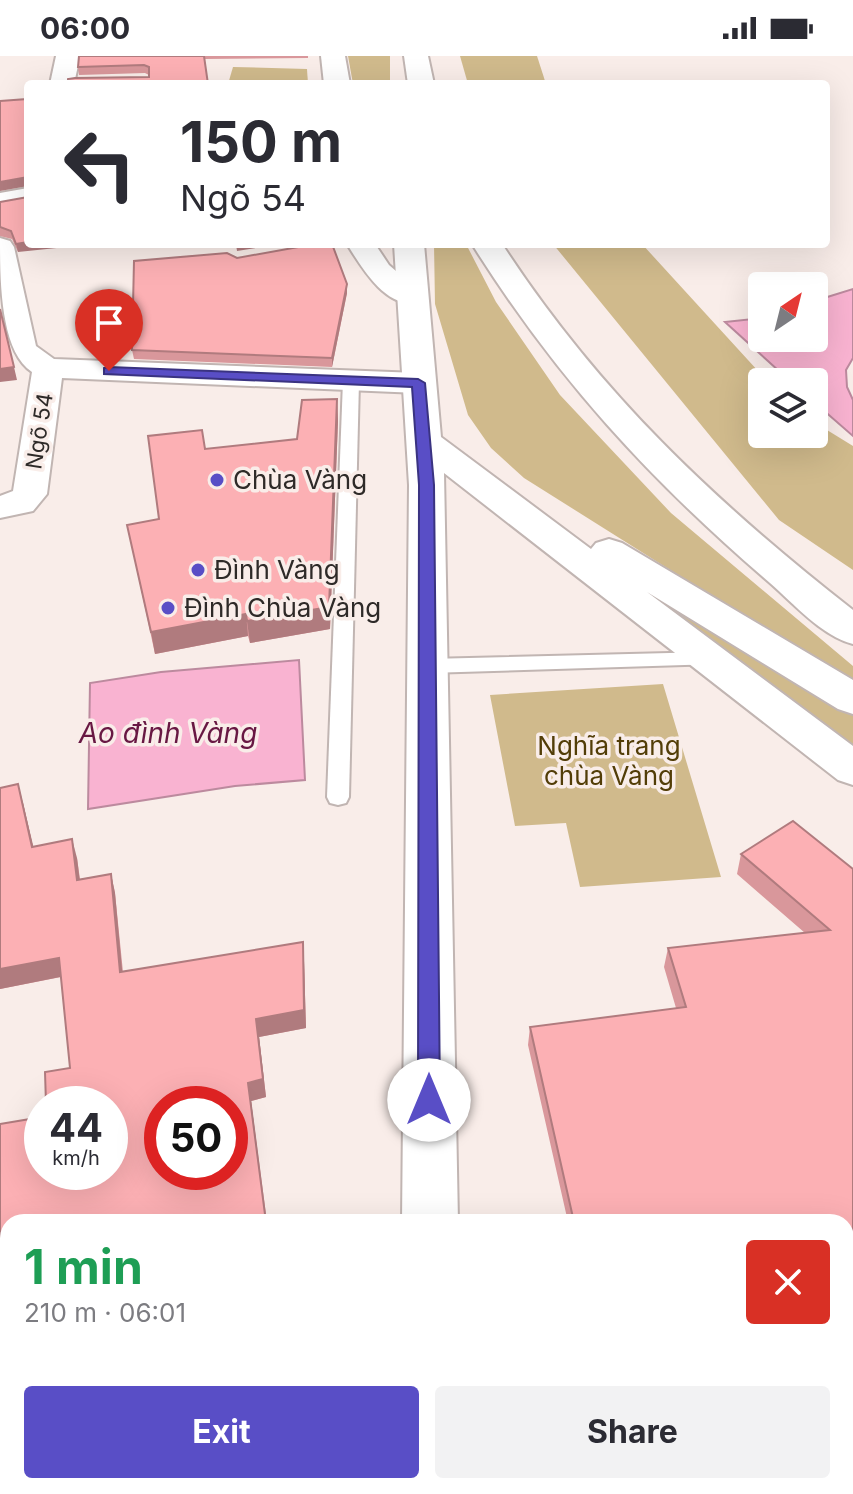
<!DOCTYPE html>
<meta charset="utf-8">
<style>
body{margin:0;font-family:Inter,sans-serif;background:#f2f2f3;color:#2b2b33;height:100vh;display:flex;flex-direction:column;font-size:30px;white-space:nowrap}
*{box-sizing:border-box;margin:0}
p{font-size:26px;color:#7c7c81}
.icon{flex:none;width:44px;height:44px;fill:none;stroke:currentColor;stroke-width:2;stroke-linecap:round;stroke-linejoin:round}
.map{position:relative;flex:1;overflow:hidden}
.details{position:absolute;left:0px;top:1158px;width:854px;height:280px;display:flex;flex-direction:column;background:#fff;border-radius:24px 24px 0 0;box-shadow:0 8px 32px #0002}
.details>*{flex:none}
.top-card{position:absolute;left:24px;top:24px;width:806px;height:168px;border-radius:8px;box-shadow:0 8px 32px #0002;background:#fff;color:#2b2b33;overflow:hidden}
.needle{width:52px;rotate:35deg}
.controls{position:absolute;left:748px;top:216px;display:grid;gap:16px}
.controls a{display:grid;place-items:center;width:80px;height:80px;border-radius:8px;background:#fff;box-shadow:0 8px 32px #0002;font-size:40px}
.speed{position:absolute;left:24px;top:1030px;display:flex;gap:16px;font-size:40px;font-weight:700;text-align:center}
.speed>*{display:grid;place-content:center;width:104px;height:104px;border-radius:50%;background:#fff;box-shadow:0 8px 32px #0002;line-height:1}
.speed small{font-size:20px;font-weight:400}
.speed .limit{border:12px solid #d22;background:#fff;color:#111}
.pin{position:absolute;display:grid;place-items:center;width:68px;height:68px;color:#fff;margin:-82px -34px;border-radius:50% 50% 50% 0;rotate:-45deg;box-shadow:0 0 8px #0007}
.pin .icon{rotate:45deg}
.me{position:absolute;width:88px;margin:-44px;rotate:0deg;stroke-linejoin:round;filter:drop-shadow(0 0 6px #0008)}
.turn{display:flex;align-items:center;gap:28px;height:168px;padding:0 24px;font-size:36px}
.turn .icon{width:104px;height:104px;stroke-width:2.5}
.turn b{display:block;font-size:56px;line-height:68px}
.round{display:grid;place-items:center;flex:none;width:84px;height:84px;border-radius:8px;background:#f2f2f3}
.summary{display:flex;align-items:center;justify-content:space-between;height:136px;padding:0 24px}
h1{font-size:48px;font-weight:700;line-height:60px;color:#1e9e55}
.button{display:flex;gap:16px;margin-top:auto;padding:16px 24px}
.button a{flex:1;height:92px;border-radius:8px;background:#594ec6;color:#fff;font-size:32px;font-weight:700;line-height:92px;text-align:center}
.button a+a{background:#f2f2f3;color:#2b2b33}
.status{display:flex;justify-content:space-between;align-items:center;height:56px;padding:0 40px;background:#fff;direction:ltr}
.status svg{height:22px;fill:currentColor}
.map>svg:first-child{display:block}
.green{fill:#d0ba8c}
.water{fill:#f9b3d1;stroke:#bc8a9e;stroke-width:2}
.lines{fill:none;stroke-linecap:round;stroke-linejoin:round}
.lane-casing{stroke:#c1b5b2;stroke-width:4}
.street-casing{stroke:#c1b5b2;stroke-width:4}
.secondary-casing{stroke:#c1b5b2;stroke-width:4}
.lane{fill:#fff;fill-rule:evenodd}
.street{fill:#fff;fill-rule:evenodd}
.secondary{fill:#fff;fill-rule:evenodd}
.wall{fill:#d9979b}
.shaded-wall{fill:#b07b7e}
.building{fill:#fcb0b4;stroke:#b07b7e;stroke-width:2;fill-rule:evenodd}
.route{fill:#594ec6;stroke:#3a3381;stroke-width:2}
.poi-dot{fill:#594ec6;stroke:#f9ede9;stroke-width:3}
.labels{text-anchor:middle;stroke-width:7;stroke-linejoin:round;paint-order:stroke}
.far-street-label{font-size:22px;fill:#2e2a28;stroke:#f9ede9}
.poi-label{font-size:26px;fill:#2e2a28;stroke:#f9ede9;text-anchor:start}
.park-label{font-size:26px;fill:#523d07;stroke:#f9ede9}
.water-label{font-size:28px;font-style:italic;fill:#681843;stroke:#f9ede9}
</style>
<div class="status"><b>06:00</b><svg viewBox="0 0 49 12"><path d="M0 12V9h3v3zM5 12V6h3v6zM10 12V3h3v9zM15 12V0h3v12zM26 1h20v11H26zM47 4h2v5h-2z"/></svg></div>
<div class="map">
<svg width="853" height="1438" viewBox="0 0 853 1438">
<rect width="100%" height="100%" fill="#f9ede9"/>
<g class="green">
<polygon points="348,0 390,0 390,28 353,28"/>
<polygon points="460,0 537,0 546,28 468,28"/>
<polygon points="233,11 307,13 308,28 228,28"/>
<polygon points="434,188 466,188 496,246 560,339 671,457 853,610 853,629 524,422 491,392 468,359 435,248"/>
<polygon points="553,188 642,188 768,326 762,326 762,378 814,378 814,366 853,390 853,514 779,464"/>
<polygon points="642,522 853,658 853,689 634,528"/>
<polygon points="663,628 721,821 580,831 566,767 515,770 490,639"/>
</g>
<g class="water">
<polygon points="853,233 853,302 846,314 847,331 853,344 853,380 814,346 814,326 791,326 725,266 762,262 762,282 814,282 814,249 821,243"/>
<polygon points="299,604 305,724 235,730 88,753 90,627 161,616"/>
</g>
<g class="lines">
<g class="lane-casing">
<g id="lane">
<polygon points="351,320 359,325 349,741 346,747 338,749 330,747 327,741 343,325"/>
<polygon points="710,596 717,598 720,603 717,608 428,617 418,610 428,603"/>
</g>
</g>
<g class="street-casing">
<g id="street">
<polygon points="56,0 80,0 74,28 50,28"/>
<polygon points="28,132 28,148 0,153 0,137"/>
<path d="M0,182L10,185L14,191L36,290L54,303L418,317L429,320L434,327L429,334L418,337L62,322L47,438L33,455L0,462V440L13,435L32,316C0,295 0,224 0,182Z"/>
<path d="M347,188H375L389,209L425,240L420,246C387,255 362,212 347,188Z"/>
</g>
</g>
<g class="secondary-casing">
<g id="secondary">
<polygon points="321,0 345,0 350,28 324,28"/>
<polygon points="404,0 428,0 434,28 408,28"/>
<polygon points="394,188 424,188 441,381 591,493 596,487 609,483 622,487 853,624 853,658 838,653 647,536 853,690 853,729 838,724 444,417 458,1166 402,1166 409,429"/>
<path d="M472,188H502C599,337 714,445 853,554V588C822,580 794,548 770,527C650,424 556,322 472,188Z"/>
<rect x="399" y="1430" width="64" height="8"/>
</g>
</g>
<use href="#lane" class="lane"/>
<use href="#street" class="street"/>
<use href="#secondary" class="secondary"/>
</g>
<g class="wall">
<polygon points="79,0 308,0 308,2 204,3 149,21 149,19 145,17 79,19 78,11"/>
<polygon points="28,141 18,196 12,183 0,180 0,146"/>
<polygon points="237,202 347,237 332,311 134,303 132,294"/>
<polygon points="337,343 338,365 330,573 250,587 248,580 155,598 127,469 159,463 205,393 297,383"/>
<polygon points="0,732 23,747 33,791 77,802 80,823 111,818 115,837 123,916 304,905 306,972 259,981 266,1041 251,1045 267,1166 8,1166 8,1256 0,1258 0,1068 42,1116 70,1012 61,921 0,933"/>
<polygon points="741,798 853,813 853,1421 846,1422 846,1166 568,1166 528,989 530,971 676,952 664,911 668,892 805,877 737,818"/>
<polygon points="626,1430 796,1430 745,1438 628,1438"/>
</g>
<g class="shaded-wall">
<polygon points="28,121 28,130 0,135 0,126"/>
<polygon points="28,186 28,188 95,188 18,196 16,188"/>
<polygon points="236,188 282,188 237,195"/>
<polygon points="347,228 347,237 332,311 332,302"/>
<polygon points="14,311 17,324 0,326 0,313"/>
<polygon points="337,343 338,365 330,573 250,587 247,565"/>
<polygon points="246,558 248,580 155,598 151,576"/>
<polygon points="18,728 23,747 38,810 32,791"/>
<polygon points="72,783 77,802 82,843 77,824"/>
<polygon points="111,818 115,837 124,935 120,916"/>
<polygon points="303,886 304,905 306,972 259,981 266,1041 251,1045 266,1166 248,1027 256,963"/>
<polygon points="59,902 65,920 0,933 0,913"/>
</g>
<g class="building">
<polygon points="79,0 204,0 208,28 68,28 68,23 75,22 149,21 149,11 144,9 78,11"/>
<polygon points="28,38 28,121 0,126 0,45 27,43"/>
<polygon points="28,141 28,186 16,188 11,175 0,171 0,146"/>
<polygon points="315,188 332,188 347,228 332,302 132,294 134,205 227,197 237,202"/>
<polygon points="0,253 14,311 0,313"/>
<polygon points="337,343 329,551 247,565 246,558 151,576 127,469 159,463 148,380 202,374 205,393 297,383 302,344"/>
<path d="M18,728L32,791L72,783L77,824L111,818L120,916L303,886L304,954L256,963L263,1023L248,1027L266,1166H8V1239L0,1240V1068L42,1061V1116H110V1048H46L45,1016L70,1012L59,902L0,913V732ZM162,1048H230V1116H162Z"/>
<polygon points="793,765 853,813 853,1408 846,1409 846,1166 574,1166 530,971 686,951 668,892 830,874 741,798"/>
<rect x="104" y="1430" width="206" height="8"/>
<polygon points="633,1430 714,1430 663,1438 635,1438"/>
</g>
<polygon class="route" points="109,311 418,323 425,327 434,429 440,1044 437,1051 429,1053 422,1051 418,1044 419,429 412,331 104,318 104,312"/>
<g class="poi-dot">
<circle cx="217" cy="424" r="8"/>
<circle cx="198" cy="514" r="8"/>
<circle cx="168" cy="552" r="8"/>
</g>
<g class="labels">
<g class="far-street-label">
<text transform="translate(39 375) rotate(-81)" y="8">Ngõ 54</text>
</g>
<g class="poi-label">
<text x="233" y="433">Chùa Vàng</text>
<text x="214" y="523">Đình Vàng</text>
<text x="184" y="561">Đình Chùa Vàng</text>
</g>
<g class="park-label">
<text x="609" y="699">Nghĩa trang<tspan x="609" dy="30">chùa Vàng</tspan></text>
</g>
<g class="water-label">
<text x="168" y="687">Ao đình Vàng</text>
</g>
</g>
</svg>
<div class="controls">
<a><svg class="needle" viewBox="-14 -14 28 28"><path d="M0-13l5 13h-10z" fill="#e53935"/><path d="M0 13l5-13h-10z" fill="#7c7c81"/></svg></a>
<a><svg class="icon" aria-label="layers" viewBox="0 0 24 24"><path d="M12 4l9 5-9 5-9-5zM3 14l9 5 9-5"/></svg></a>
</div>
<div class="speed"><div>44<small>km/h</small></div><div class="limit">50</div></div>
<div class="pin" style="left:109px;top:315px;background:#d93025"><svg class="icon" aria-label="arrive" viewBox="0 0 24 24"><path d="M6 21V4h12l-3 4 3 4H6"/></svg></div>
<svg class="me" style="left:429px;top:1044px" viewBox="-20 -20 40 40"><circle r="19" fill="#fff"/><path d="M0-13L10 11 0 6-10 11z" fill="#594ec6"/></svg>
<div class="top-card">
<div class="turn"><svg class="icon" aria-label="left" viewBox="0 0 24 24"><path d="M17 20v-9H6M10 6l-5 5 5 5"/></svg><div><b>150 m</b>Ngõ 54</div></div>
</div>
<section class="details">
<div class="summary"><div><h1>1 min</h1><p>210 m · 06:01</p></div><a class="round" style="background:#d93025;color:#fff"><svg class="icon" aria-label="close" viewBox="0 0 24 24"><path d="M6 6l12 12M18 6L6 18"/></svg></a></div>
<div class="button"><a>Exit</a><a>Share</a></div>
</section>
</div>
